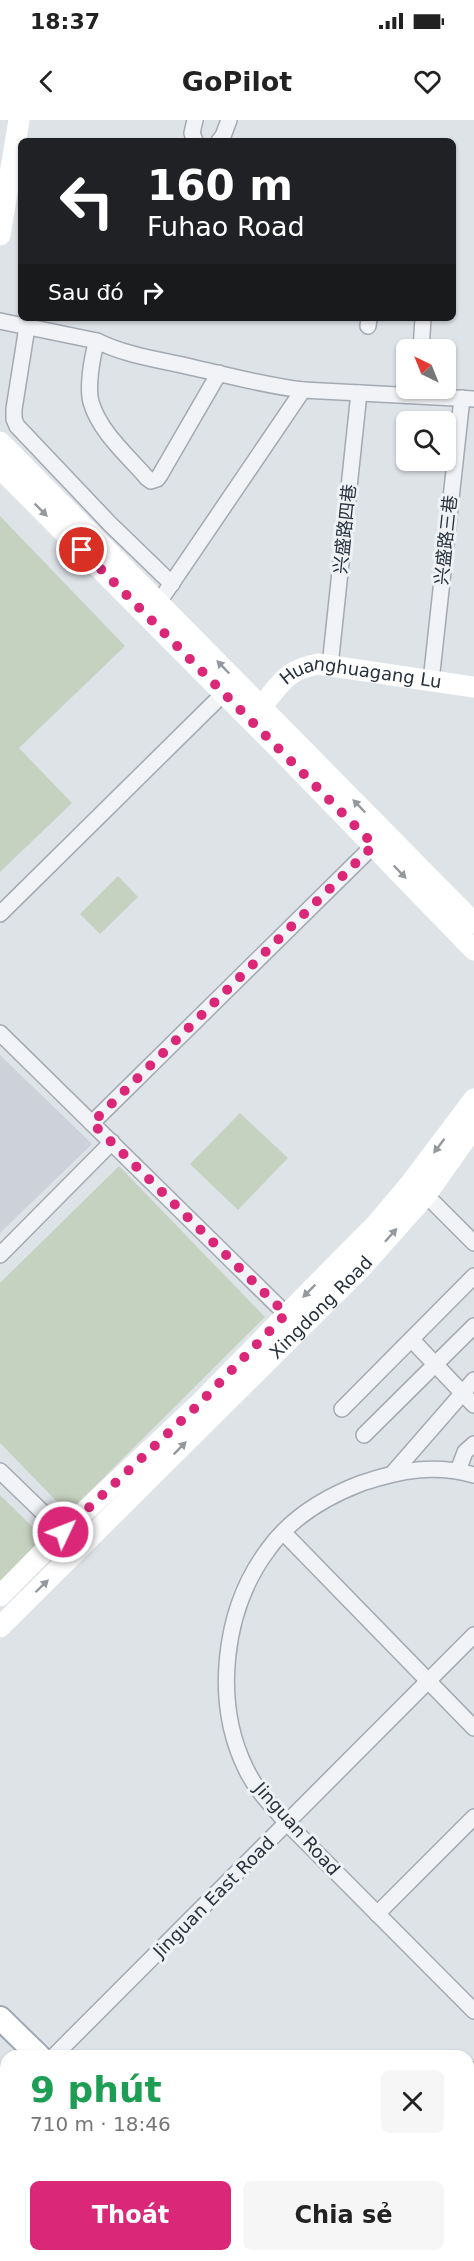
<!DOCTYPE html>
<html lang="vi">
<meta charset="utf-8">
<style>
body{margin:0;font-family:"DejaVu Sans","Noto Sans SC",sans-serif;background:#f6f6f6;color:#222;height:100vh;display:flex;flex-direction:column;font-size:22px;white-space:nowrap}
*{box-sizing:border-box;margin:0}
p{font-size:20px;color:#767676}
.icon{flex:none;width:33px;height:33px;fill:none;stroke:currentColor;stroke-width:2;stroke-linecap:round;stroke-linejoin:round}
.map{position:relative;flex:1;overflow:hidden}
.side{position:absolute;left:0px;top:1930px;width:474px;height:212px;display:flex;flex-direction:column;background:#fff;border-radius:18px 18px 0 0;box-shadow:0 2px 4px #0004}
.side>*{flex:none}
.guide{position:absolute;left:18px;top:18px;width:438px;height:183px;border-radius:9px;box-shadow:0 2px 4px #0004;background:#202124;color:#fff;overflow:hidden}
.needle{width:39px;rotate:317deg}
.controls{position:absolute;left:396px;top:219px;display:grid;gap:12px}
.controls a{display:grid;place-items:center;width:60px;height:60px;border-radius:9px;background:#fff;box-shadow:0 2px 4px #0004;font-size:30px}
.pin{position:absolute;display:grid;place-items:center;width:51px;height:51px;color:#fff;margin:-26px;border:3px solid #fff;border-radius:50%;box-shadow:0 2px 6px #0007}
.me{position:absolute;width:66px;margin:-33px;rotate:47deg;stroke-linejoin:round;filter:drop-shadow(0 0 4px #0008)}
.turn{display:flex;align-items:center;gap:21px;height:126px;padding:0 30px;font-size:27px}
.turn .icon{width:78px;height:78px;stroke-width:2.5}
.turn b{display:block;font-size:42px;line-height:51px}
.then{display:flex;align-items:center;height:57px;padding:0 30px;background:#0003;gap:12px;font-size:22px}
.round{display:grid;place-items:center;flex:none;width:63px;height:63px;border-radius:9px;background:#f6f6f6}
.head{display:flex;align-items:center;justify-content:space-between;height:102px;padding:0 30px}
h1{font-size:36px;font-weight:600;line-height:45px;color:#1e9e55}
.button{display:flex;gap:12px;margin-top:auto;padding:12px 30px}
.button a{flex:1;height:69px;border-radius:9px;background:#db2777;color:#fff;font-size:24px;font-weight:600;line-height:69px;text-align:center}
.button a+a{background:#f6f6f6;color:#222}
.status{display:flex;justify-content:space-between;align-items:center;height:42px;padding:0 30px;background:#fff;direction:ltr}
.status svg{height:16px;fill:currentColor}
header{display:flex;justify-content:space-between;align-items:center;height:78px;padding:0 30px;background:#fff;font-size:27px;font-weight:600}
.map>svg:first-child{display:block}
.built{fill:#cdd2da}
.green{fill:#c6d2c0}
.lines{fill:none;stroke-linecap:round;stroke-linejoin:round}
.street-casing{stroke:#a4aab2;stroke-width:18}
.primary-casing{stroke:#9ea8b3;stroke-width:26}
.street{stroke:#f1f3f6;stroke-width:15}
.secondary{stroke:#fff;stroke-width:21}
.primary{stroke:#fff;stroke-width:22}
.oneway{fill:#94989f}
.route{stroke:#db2777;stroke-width:10;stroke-dasharray:0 18}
.labels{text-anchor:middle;stroke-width:6;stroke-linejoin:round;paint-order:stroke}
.street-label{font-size:18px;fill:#28323f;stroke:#eef2f5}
</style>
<div class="status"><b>18:37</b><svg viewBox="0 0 49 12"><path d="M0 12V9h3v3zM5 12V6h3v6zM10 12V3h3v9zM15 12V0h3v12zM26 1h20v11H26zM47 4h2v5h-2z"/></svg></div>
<header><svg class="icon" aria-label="back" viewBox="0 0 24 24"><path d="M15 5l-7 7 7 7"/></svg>GoPilot<svg class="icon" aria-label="heart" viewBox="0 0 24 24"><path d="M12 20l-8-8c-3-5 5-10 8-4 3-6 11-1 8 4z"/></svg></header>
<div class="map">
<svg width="474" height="2141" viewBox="0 0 474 2141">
<rect width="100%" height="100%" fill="#dee3e8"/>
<polygon class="built" points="0,935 92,1024 0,1113"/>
<g class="green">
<polygon points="0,396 125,526 19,628 72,683 0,752"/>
<polygon points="118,756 138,777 100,814 80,794"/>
<polygon points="240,993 288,1038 238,1090 190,1044"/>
<polygon points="119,1046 265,1197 68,1393 0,1323 0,1163"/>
<polygon points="0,1375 47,1421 0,1467"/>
</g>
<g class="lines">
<g class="street-casing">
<g id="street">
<polyline points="195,21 192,13 195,0"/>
<polyline points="219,21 223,16 229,0"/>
<polyline points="0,201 97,221"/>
<polyline points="368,206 369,198"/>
<polyline points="27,207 14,289 14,299 17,306 110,404 172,464"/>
<polyline points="421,230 423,198"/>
<path d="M219,253L160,355L157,359L151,361L147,358C128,336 99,311 91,282C87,267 92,236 97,221C127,236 162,240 195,248C231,256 267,266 303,270"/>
<polyline points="159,482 303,270 474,279"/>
<polyline points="330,546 359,273"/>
<polyline points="431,561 462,278"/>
<polyline points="0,794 224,573"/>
<polyline points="0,913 286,1194"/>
<polyline points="92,1003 374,725"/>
<polyline points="426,1075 474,1123"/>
<polyline points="0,1135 112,1022"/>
<polyline points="412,1220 474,1285"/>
<polyline points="342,1289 474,1156"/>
<polyline points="364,1315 474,1206"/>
<polyline points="0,1351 63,1412"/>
<polyline points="458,1351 465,1332 474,1324"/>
<polyline points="393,1353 474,1260"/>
<path d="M474,1355C434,1344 401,1350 362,1363C325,1377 290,1398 267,1431C223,1491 213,1582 246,1649C256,1670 272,1686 287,1703L474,1891"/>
<polyline points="283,1412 474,1608"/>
<polyline points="377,1794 474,1697"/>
<polyline points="54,1936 474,1515"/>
<polyline points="468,1956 474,1950"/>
<polyline points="0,1985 6,1980"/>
<polyline points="468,2015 474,2009"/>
<polyline points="0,2117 6,2111"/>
</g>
</g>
<g class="primary-casing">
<g id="primary">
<polyline points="0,1898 39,1936"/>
<polyline points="193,2136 195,2141"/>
<polyline points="219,2136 224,2141"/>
<polyline points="244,2136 248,2141"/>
<polyline points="347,2141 348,2136"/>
</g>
</g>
<use href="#street" class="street"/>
<g class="secondary">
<polyline points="0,115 19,0"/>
<polyline points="0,322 474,803"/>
<polyline points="0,348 293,643 474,830"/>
<path id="s1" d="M261,587C281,563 286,550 318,544L474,567"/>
<polyline points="0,1476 63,1412 197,1286 378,1102 410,1064 474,979"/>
<path id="s2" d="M0,1507L362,1147L426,1075L474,1007"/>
<polyline points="468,1972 474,1966"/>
<polyline points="468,2001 474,1995"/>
<polyline points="301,2141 306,2136"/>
<polyline points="326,2141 331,2136"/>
</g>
<use href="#primary" class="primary"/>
</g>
<defs><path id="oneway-solid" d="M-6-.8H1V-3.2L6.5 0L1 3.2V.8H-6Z" transform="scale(1.5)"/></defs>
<g class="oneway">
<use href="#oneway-solid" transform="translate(41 390) rotate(45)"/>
<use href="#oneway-solid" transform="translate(223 547) rotate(-134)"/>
<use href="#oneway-solid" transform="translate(359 686) rotate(-134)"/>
<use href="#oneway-solid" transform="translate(400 752) rotate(46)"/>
<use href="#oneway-solid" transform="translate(439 1026) rotate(127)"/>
<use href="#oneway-solid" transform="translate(391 1115) rotate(-48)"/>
<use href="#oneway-solid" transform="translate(309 1171) rotate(135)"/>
<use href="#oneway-solid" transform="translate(180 1328) rotate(-45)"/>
<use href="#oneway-solid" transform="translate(42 1466) rotate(-44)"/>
</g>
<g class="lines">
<polyline class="route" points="63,1412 197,1286 286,1194 92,1003 374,725 82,430"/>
</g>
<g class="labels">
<g class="street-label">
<text transform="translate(345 409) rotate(-84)" y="6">兴盛路四巷</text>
<text transform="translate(446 420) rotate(-84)" y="6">兴盛路三巷</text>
<text dy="6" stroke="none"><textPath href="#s1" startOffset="116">Huanghuagang Lu</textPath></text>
<text dy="6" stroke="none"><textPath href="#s2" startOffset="453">Xingdong Road</textPath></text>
<text transform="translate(297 1709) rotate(48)" y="6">Jinguan Road</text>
<text transform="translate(214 1777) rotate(-45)" y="6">Jinguan East Road</text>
</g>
</g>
</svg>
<div class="controls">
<a><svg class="needle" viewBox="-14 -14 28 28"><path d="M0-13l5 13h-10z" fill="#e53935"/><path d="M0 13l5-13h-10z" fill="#767676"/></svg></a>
<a><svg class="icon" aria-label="search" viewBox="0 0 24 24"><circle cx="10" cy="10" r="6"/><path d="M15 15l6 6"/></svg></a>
</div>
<div class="pin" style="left:82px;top:430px;background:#d93025"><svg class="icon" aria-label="arrive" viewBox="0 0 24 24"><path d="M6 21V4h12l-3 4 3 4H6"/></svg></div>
<svg class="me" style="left:63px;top:1412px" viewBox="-20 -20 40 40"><circle r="17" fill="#db2777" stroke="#fff" stroke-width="3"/><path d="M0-11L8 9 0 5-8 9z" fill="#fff"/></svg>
<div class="guide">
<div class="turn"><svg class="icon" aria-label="left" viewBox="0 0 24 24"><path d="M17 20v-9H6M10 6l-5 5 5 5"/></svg><div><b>160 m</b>Fuhao Road</div></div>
<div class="then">Sau đó<svg class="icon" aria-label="right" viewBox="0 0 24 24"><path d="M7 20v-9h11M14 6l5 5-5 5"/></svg></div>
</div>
<section class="side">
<div class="head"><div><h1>9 phút</h1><p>710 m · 18:46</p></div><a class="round"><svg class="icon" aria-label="close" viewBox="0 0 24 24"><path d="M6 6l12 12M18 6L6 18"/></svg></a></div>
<div class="button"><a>Thoát</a><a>Chia sẻ</a></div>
</section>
</div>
